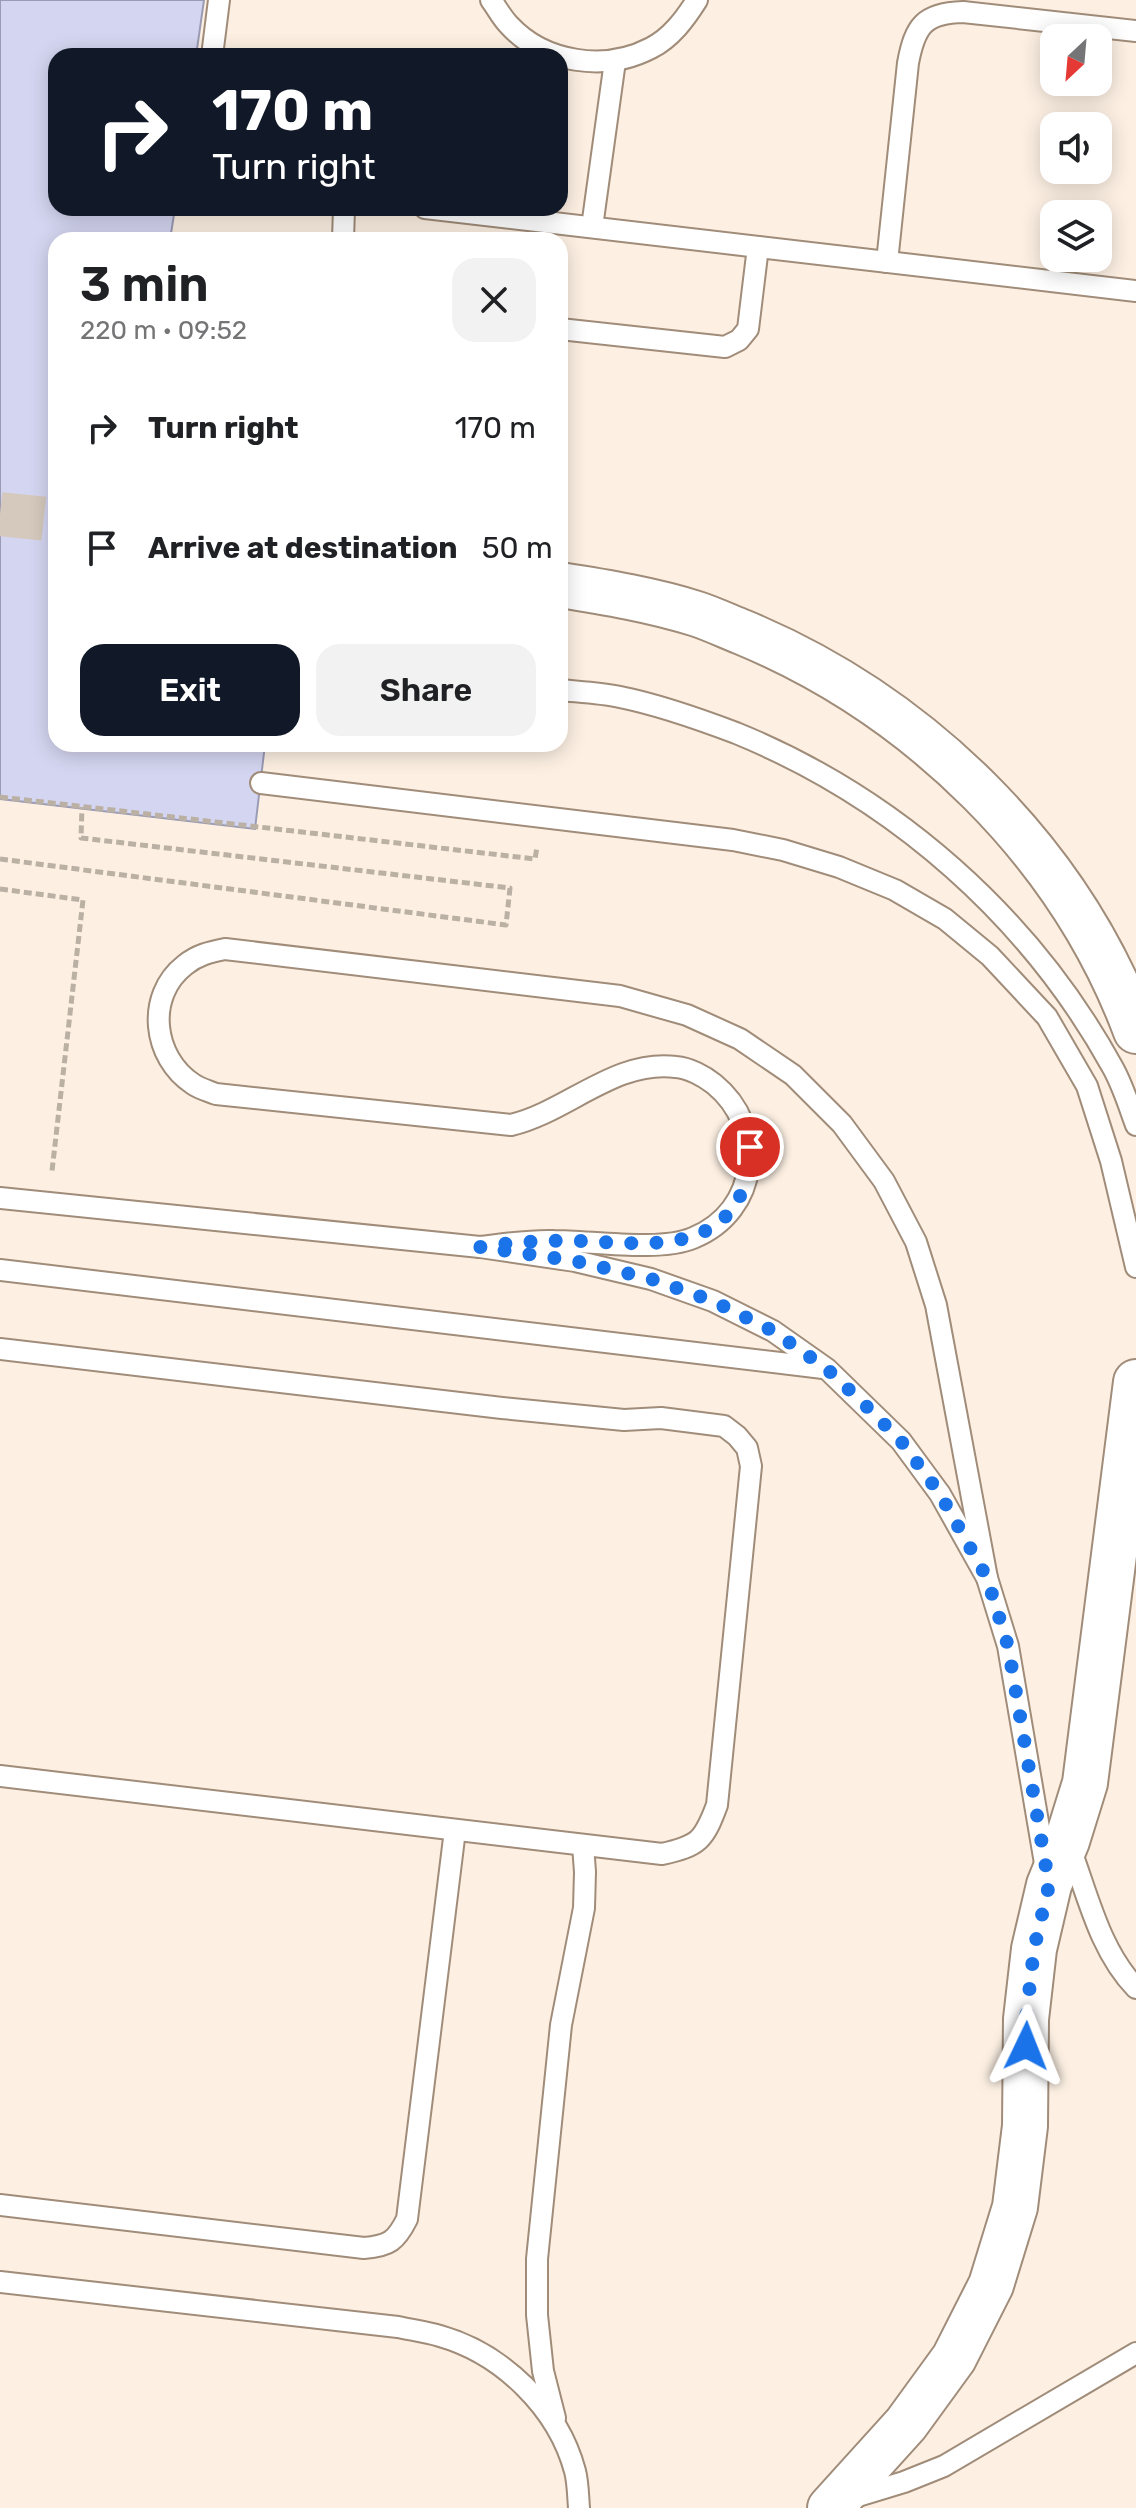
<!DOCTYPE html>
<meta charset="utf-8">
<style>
body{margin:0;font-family:Rubik,sans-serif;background:#f2f2f2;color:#202124;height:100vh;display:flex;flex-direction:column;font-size:30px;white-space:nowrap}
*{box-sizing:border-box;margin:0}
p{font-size:26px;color:#757577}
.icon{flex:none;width:44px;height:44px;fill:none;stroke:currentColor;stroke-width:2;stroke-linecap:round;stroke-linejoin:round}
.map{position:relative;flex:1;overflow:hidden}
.side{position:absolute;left:48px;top:232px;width:520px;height:520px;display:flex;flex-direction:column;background:#fff;border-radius:24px;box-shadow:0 4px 20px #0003}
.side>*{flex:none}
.top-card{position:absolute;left:48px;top:48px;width:520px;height:168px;border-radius:24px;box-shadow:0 4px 20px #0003;background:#111827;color:#fff;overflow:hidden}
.needle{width:52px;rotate:206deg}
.fabs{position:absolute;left:1040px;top:24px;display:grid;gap:16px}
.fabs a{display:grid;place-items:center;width:72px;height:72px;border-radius:16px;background:#fff;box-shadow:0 4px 20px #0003;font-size:40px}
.pin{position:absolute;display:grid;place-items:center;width:68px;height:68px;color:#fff;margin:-34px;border:4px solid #fff;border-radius:50%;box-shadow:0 2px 8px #0007}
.me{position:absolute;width:88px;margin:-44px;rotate:2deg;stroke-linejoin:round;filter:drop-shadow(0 0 6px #0008)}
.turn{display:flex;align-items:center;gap:28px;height:168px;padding:0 32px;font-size:36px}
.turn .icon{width:104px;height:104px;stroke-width:2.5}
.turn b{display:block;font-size:56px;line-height:68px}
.round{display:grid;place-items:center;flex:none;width:84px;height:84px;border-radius:24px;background:#f2f2f2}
.overview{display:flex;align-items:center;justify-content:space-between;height:136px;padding:0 32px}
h1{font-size:48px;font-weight:600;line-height:60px}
.cta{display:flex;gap:16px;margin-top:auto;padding:16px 32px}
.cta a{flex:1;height:92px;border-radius:24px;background:#111827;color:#fff;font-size:32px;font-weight:600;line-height:92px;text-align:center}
.cta a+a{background:#f2f2f2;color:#202124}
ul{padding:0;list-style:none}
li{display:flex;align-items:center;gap:24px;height:120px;padding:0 32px}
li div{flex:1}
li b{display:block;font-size:30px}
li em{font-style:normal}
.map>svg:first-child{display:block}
.building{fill:#d4d5f0;stroke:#9a9bb4;stroke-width:2}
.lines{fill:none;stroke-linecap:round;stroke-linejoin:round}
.tertiary-tunnel{stroke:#d5c9bd;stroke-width:44;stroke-dasharray:44 22;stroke-linecap:butt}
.service-casing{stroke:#a08c79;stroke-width:24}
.tertiary-casing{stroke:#a08c79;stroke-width:48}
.path{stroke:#bbb0a4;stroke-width:5;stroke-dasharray:8 4;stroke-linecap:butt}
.service{stroke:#fff;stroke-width:20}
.tertiary{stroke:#fff;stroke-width:44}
.route{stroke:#1a73e8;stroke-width:14;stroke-dasharray:0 25.2}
</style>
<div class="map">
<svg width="1136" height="2508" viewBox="0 0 1136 2508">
<rect width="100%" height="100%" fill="#fdf0e3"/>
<polygon class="building" points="0,0 204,0 196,56 56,56 56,208 175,208 170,240 56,240 56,744 265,744 255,829 0,799"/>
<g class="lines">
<polyline class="tertiary-tunnel" points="0,514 56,520"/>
<g class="service-casing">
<g id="service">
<path d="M491,0C497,8 502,18 509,25C544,63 605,72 651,48C671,38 685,19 697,0"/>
<polyline points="212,56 219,0"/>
<polyline points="425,208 1136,291"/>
<polyline points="592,227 615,61"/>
<polyline points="343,240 344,208"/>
<path d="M887,262L908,63C915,26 924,13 963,12L1136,31"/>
<polyline points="560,329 725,347 739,340 748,329 758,247"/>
<path d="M560,690C580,692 601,693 620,697C660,705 699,719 736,733C895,798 1030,917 1113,1068C1123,1086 1129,1106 1136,1125"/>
<polyline points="261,783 733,840 783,850 839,867 895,890 945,919 990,956 1047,1017 1087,1086 1111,1161 1136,1267"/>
<polyline points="0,1198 480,1247 575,1261 651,1279 713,1301 773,1331 827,1369 901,1441 940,1494 987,1578 1008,1646 1046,1869"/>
<path d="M480,1247C505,1244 529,1240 554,1241C592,1241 660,1252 693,1238C760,1211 767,1127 714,1084C704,1076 689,1068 676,1067C615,1059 567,1112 511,1125L216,1094C209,1091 200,1089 193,1084C153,1058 145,996 185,965C197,955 210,952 225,949L620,996L687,1015L740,1039L793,1075L842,1124L884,1181L916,1242L936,1305L987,1578"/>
<polyline points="0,1270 823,1368"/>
<path d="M0,1349L502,1408L624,1420L661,1418L724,1426L737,1436L747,1448L751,1466L717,1805C704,1840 699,1846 662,1854L0,1776"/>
<path d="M1070,1848C1088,1896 1100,1951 1136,1988"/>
<path d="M0,2205L364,2248C389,2246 396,2241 407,2219L455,1830"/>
<path d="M0,2282L398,2327C412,2330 427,2332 440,2336C503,2354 558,2408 575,2471C578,2482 578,2496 579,2508"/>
<polyline points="555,2418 543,2371 537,2315 537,2259 561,2025 584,1908 585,1872 583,1845"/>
<polyline points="848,2499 904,2482 944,2466 1136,2353"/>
</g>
</g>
<g class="tertiary-casing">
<g id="tertiary">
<path d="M560,585C605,592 653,600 697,614C712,619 727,626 742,632C918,705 1069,851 1136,1031"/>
<polyline points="830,2508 906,2424 954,2358 991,2285 1015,2207 1025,2126 1026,2019 1034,1949 1049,1885 1067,1841 1085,1783 1136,1382"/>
</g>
</g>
<g class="path">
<polyline points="0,797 535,859 537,847"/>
<polyline points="0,859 506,925 510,888 81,838 82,807"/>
<polyline points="0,889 83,900 52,1171"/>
</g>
<use href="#service" class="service"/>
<use href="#tertiary" class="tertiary"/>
</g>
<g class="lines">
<path class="route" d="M750,1147C749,1157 750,1168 747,1178C724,1257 643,1243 579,1241C546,1240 514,1242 480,1247L575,1261L651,1279L713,1301L773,1331L827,1369L861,1401L901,1441L940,1494L987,1578L1008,1646L1049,1885L1034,1949L1026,2019V2046"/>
</g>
</svg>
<div class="fabs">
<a><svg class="needle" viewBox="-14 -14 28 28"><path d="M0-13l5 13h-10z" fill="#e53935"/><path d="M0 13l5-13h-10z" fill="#757577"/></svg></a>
<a><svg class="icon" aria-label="sound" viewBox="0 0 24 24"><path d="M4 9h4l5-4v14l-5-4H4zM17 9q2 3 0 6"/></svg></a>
<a><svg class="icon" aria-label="layers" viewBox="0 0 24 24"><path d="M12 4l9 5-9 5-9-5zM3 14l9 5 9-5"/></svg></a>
</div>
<div class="pin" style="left:750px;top:1147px;background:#d93025"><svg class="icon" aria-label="arrive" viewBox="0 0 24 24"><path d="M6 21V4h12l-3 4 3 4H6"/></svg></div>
<svg class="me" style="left:1026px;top:2046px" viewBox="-20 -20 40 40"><path d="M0-17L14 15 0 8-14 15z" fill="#1a73e8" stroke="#fff" stroke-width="4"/></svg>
<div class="top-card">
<div class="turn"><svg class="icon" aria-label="right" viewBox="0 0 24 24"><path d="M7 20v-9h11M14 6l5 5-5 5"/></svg><div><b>170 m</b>Turn right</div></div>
</div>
<section class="side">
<div class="overview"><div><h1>3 min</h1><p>220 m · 09:52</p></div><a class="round"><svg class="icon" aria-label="close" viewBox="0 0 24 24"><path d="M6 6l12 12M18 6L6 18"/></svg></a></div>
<ul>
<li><svg class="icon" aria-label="right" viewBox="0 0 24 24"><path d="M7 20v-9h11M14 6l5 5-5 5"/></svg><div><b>Turn right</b></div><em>170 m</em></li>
<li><svg class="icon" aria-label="arrive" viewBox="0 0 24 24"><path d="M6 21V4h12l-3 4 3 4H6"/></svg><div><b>Arrive at destination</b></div><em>50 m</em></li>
</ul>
<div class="cta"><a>Exit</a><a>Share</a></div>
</section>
</div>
